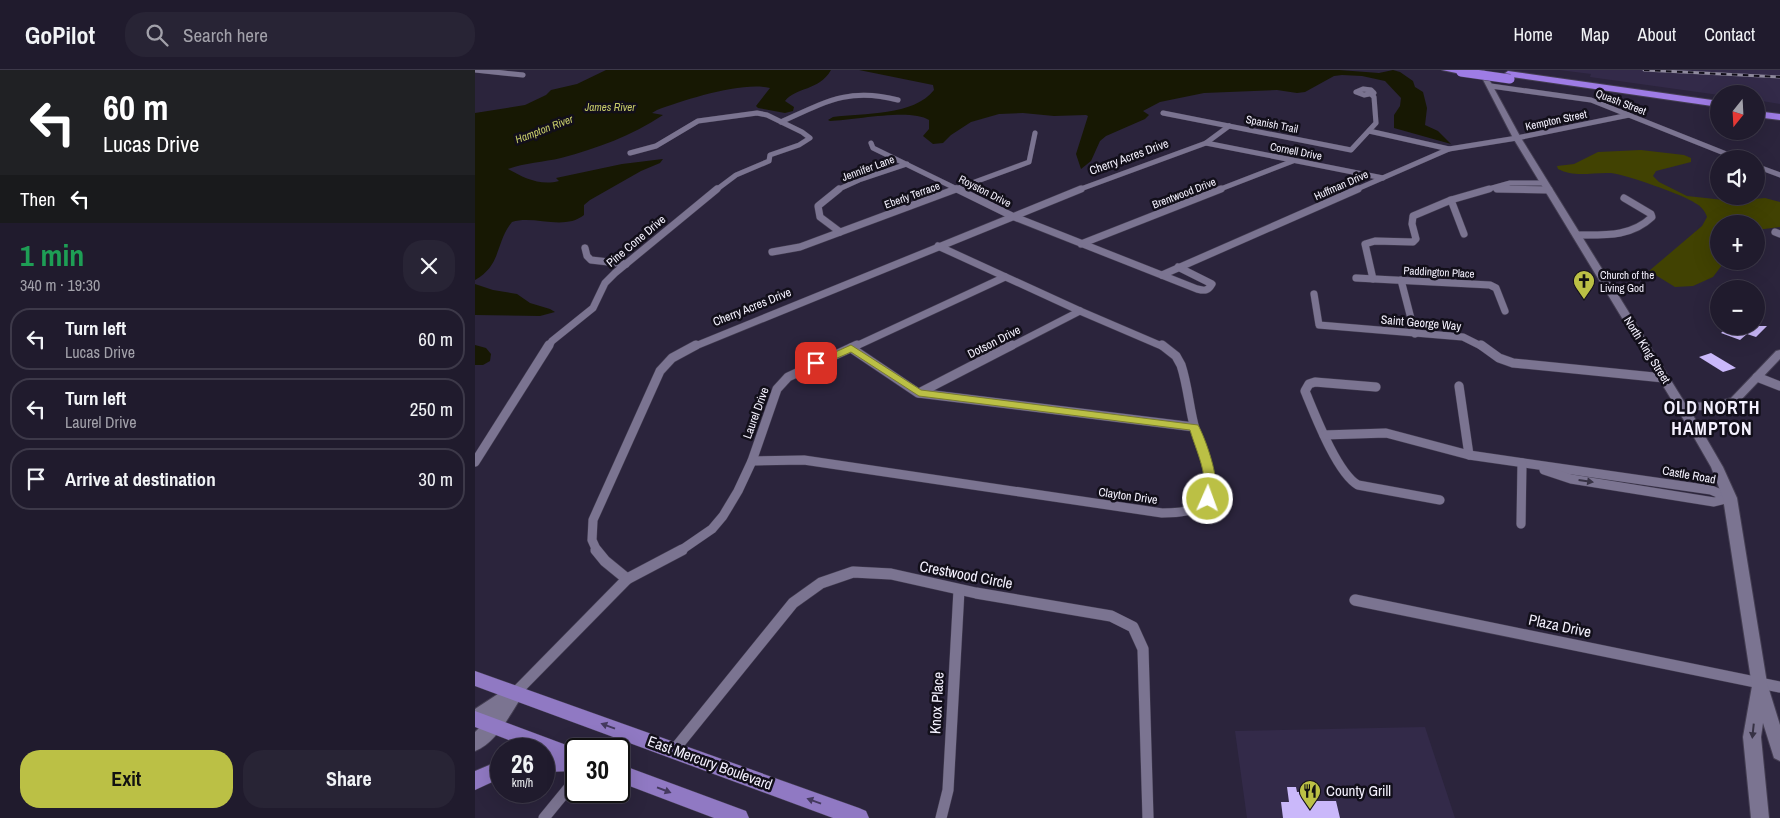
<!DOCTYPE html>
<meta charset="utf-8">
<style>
body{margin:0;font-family:"Archivo Narrow",sans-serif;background:#282435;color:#f1f3f6;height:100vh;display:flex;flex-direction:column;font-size:19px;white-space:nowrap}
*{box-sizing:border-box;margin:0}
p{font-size:16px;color:#a2a1aa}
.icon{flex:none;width:28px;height:28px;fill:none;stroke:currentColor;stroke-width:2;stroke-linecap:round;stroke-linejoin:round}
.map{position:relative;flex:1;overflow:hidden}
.drawer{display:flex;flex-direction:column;background:#201b2d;width:475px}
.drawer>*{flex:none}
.hud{background:#202124;color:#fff;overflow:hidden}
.needle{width:32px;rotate:198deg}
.tools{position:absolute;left:1235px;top:15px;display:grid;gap:10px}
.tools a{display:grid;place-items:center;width:55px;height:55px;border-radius:50%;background:#201b2d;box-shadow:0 5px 20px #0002,0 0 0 1px #3d3949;font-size:25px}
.speed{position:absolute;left:15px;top:668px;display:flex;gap:10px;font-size:25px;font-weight:700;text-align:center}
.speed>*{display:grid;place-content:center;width:65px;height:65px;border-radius:50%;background:#201b2d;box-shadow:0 5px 20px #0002,0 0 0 1px #3d3949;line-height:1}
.speed small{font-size:12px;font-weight:400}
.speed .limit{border:2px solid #111;border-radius:8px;background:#fff;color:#111}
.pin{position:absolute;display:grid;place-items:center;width:42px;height:42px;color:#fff;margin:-21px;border-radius:10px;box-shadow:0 2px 8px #0006}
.me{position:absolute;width:55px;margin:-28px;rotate:2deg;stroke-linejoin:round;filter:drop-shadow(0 0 4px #0008)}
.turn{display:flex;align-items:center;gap:18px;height:105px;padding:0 20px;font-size:22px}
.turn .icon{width:65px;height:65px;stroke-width:2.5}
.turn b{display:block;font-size:35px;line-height:42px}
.then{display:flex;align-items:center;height:48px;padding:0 20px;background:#0003;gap:10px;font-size:19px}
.round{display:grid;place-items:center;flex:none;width:52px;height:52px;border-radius:20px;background:#282435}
.head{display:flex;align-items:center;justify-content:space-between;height:85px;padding:0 20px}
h1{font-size:30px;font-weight:700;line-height:38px;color:#1e9e55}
.primary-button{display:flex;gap:10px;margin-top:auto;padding:10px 20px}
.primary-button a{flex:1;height:58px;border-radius:20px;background:#bbc045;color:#111;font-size:20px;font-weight:700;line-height:58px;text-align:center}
.primary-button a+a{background:#282435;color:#f1f3f6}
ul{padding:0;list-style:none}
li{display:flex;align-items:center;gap:15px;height:62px;margin:0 10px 8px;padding:0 10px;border:2px solid #3d3949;border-radius:20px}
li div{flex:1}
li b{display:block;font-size:19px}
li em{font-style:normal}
header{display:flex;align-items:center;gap:30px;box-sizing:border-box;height:70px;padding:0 25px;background:#201b2d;border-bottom:1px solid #3d3949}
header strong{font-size:24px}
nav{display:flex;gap:28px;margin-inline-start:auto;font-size:18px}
.search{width:350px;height:45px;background:#282435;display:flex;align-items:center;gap:12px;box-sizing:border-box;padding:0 18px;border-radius:20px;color:#a2a1aa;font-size:19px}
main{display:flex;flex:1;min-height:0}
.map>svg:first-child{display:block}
.built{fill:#332a49}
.green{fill:#414202}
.water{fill:#171803}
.building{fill:#cab8fa}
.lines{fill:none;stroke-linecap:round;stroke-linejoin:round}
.street-far3-casing{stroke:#443e52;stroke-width:5.5}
.street-far2-casing{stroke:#443e52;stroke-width:8}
.street-far1-casing{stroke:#443e52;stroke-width:10}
.street-casing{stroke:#443e52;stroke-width:12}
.secondary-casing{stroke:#443e52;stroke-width:2}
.primary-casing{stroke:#443e52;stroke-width:1}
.highway-casing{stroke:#443e52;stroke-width:2}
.street-far3{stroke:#7b7491;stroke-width:5}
.street-far2{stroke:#7b7491;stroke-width:7}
.street-far1{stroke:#7b7491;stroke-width:9}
.street{stroke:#7b7491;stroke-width:11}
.secondary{fill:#7b7491;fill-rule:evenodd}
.primary{fill:#9079c3;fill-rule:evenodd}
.highway{fill:#9e7ce5;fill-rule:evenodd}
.rail-casing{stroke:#8f8a9d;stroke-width:3}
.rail{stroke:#120f1a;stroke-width:2;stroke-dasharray:5.5;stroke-linecap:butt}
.highway-bridge-casing{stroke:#443e52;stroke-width:10;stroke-linecap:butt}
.highway-bridge{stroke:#9e7ce5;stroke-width:9}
.oneway{fill:#373244}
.oneway2{fill:#44395e}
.route{fill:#bbc045;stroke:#7a7d2d}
.labels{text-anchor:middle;stroke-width:5;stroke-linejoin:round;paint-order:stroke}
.far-street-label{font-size:11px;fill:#f4f1fe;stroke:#120f1a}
.far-water-label{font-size:11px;font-style:italic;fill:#c8cd6a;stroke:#120f1a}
.far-poi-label{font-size:11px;fill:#f4f1fe;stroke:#120f1a;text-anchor:start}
.street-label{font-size:12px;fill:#f4f1fe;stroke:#120f1a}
.near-street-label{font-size:15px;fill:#f4f1fe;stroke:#120f1a}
.near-poi-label{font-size:15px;fill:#f4f1fe;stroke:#120f1a;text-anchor:start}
.district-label{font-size:18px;font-weight:bold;letter-spacing:1px;fill:#f4f1fe;stroke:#120f1a}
</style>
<header>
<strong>GoPilot</strong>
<div class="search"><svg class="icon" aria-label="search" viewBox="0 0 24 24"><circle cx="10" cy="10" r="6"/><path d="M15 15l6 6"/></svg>Search here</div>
<nav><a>Home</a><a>Map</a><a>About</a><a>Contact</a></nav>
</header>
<main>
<section class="drawer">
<div class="hud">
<div class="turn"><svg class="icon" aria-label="left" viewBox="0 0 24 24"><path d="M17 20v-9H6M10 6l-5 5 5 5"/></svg><div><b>60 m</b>Lucas Drive</div></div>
<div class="then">Then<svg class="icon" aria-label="left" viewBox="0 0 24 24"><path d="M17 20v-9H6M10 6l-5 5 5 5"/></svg></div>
</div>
<div class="head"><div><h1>1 min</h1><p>340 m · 19:30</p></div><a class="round"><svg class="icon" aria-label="close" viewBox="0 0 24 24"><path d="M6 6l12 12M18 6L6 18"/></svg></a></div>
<ul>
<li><svg class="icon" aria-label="left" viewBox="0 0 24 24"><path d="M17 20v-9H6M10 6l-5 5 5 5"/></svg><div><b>Turn left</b><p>Lucas Drive</p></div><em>60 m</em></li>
<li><svg class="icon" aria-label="left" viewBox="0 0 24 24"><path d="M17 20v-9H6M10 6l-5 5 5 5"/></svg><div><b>Turn left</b><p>Laurel Drive</p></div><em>250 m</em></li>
<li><svg class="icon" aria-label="arrive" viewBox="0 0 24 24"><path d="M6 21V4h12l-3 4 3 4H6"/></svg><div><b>Arrive at destination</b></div><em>30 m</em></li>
</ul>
<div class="primary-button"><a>Exit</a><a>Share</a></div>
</section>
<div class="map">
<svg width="1305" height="748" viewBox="0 0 1305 748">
<rect width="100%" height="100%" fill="#2b243c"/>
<g class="built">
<polygon points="1084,0 1305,0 1305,34 1281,30 1281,24 1244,25 1115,7 1116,4"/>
<polygon points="950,657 980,748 772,748 760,661"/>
</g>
<path class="green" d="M1166,80L1209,85L1216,88V92L1181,101L1178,106L1184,112L1212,126L1258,131L1290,128L1305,132V157L1281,160V154H1244V191H1250L1238,207L1218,216L1200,217L1174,201L1227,156L1232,147C1230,141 1226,136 1220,133C1209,125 1149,104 1136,103C1117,102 1100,108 1083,99L1082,96L1099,94L1123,82Z"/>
<g class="water">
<path d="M131,0H356C344,21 321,17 310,31L319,37L318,41L310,43L283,38L281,36L295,18C267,11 209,30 182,40L177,43L188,45C156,66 123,78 86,88C69,92 49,93 33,99C49,108 65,116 84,111L81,108L147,94L188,89L185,93L166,101L115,130L109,135V145C89,161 59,145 37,152C20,173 27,195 0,210V43L50,35L71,25L76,20L102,14Z"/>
<path d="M384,0H864L904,3L918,0L925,2L938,11L940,17L948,22L952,38L950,55L963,61L976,74L919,58V45L925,36L926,28L910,11L887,6L867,5L859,6L830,22L822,23L802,20L729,23L685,32L668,41L674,45L670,49L631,66L625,71L616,91L606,99L601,84L613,46L611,45L579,46L548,43L524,44L496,52L476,65L468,73L458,74L448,66L454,59V50C436,38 380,50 355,51L353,50L358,47C388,43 439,46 459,20L458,15Z"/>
<polygon points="0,214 18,220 42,224 55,233 75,239 80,242 65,246 0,245"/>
<polygon points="0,275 11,278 16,284 15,291 8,295 0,295"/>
</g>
<g class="building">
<polygon points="1253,256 1292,256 1281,267 1272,264 1265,270 1246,263"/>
<polygon points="1236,283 1261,298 1248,302 1224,287"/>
<polygon points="812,717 821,717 822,722 840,721 842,731 861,731 865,748 808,748 806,732 814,732"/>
</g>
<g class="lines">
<g class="street-far3-casing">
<g id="street-far3">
<polyline points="0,0 48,5"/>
<polyline points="1016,16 1116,30 1264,89"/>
<polygon points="888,19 896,20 899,23 889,25 881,22"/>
<polyline points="688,43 876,80 901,53 899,27 897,25"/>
<path d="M306,52C350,32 374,17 423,30"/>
<polyline points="894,61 974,79"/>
<polyline points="396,73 398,78 484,120"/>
<polyline points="731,73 908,108"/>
<polyline points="155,83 181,76 223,51 282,43 292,45 327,62 335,68 324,75 295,85 294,91 261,105 241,120"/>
<polyline points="1281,96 1305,105"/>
<polyline points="1022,119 1074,120"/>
<polyline points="362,120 384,110 432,94"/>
<polyline points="478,120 554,92 560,63"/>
<polyline points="603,120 731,73 754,56"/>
<polyline points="743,120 818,91"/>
<polyline points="880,120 974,79 1042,68 1154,45"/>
<polyline points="1010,120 1035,113 1070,113"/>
</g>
</g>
<g class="street-far2-casing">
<g id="street-far2">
<polyline points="364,119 343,136 345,147 365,162"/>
<path d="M482,119L537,146L722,219C730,221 733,221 737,214L703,197"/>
<polyline points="1022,119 1074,120"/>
<polyline points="976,130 989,164"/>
<polyline points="1300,162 1305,164"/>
<path d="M1102,165C1130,165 1156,167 1177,147L1176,144L1149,128"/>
<polyline points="606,174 746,119"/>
<polyline points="463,176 605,241 689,277"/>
<polyline points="110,178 112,186 116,190 151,194"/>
<polyline points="297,182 325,177 481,119"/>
<polyline points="687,205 883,119"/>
<polyline points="881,208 1015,215 1021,218 1030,241"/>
<polyline points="898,209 890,174 900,171 938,172 941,169 937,154 938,146 976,130 1014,119"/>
<polyline points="926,210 940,264"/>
<polyline points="839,224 844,255 988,267 1008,277"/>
<polyline points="73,277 77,271 118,238 130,213 140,203 242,119"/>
<polyline points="218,277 606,119"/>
<polyline points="379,277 530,207"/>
<polyline points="535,277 605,241"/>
</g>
</g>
<g class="street-far1-casing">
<g id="street-far1">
<polyline points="1006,275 1024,288 1038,293 1189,308"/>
<polyline points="376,278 443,323 719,357"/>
<polyline points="1282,307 1305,316"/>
<polyline points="984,316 994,385"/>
<path d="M901,317L840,312L834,314L830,321C840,345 862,403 883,415L965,430"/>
<polyline points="444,323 537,275"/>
<polyline points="849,365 911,363 994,385 1236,420 1255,428"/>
<path d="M277,391L329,390L687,443C760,443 733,405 720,359C714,338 713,316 706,295L701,286L687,275"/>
<polyline points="0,392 74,275"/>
<polyline points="1069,400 1096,409 1239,432 1255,428"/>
<polyline points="1046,454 1047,393"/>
<polyline points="122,481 117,470 118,450 185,301 197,288 221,275"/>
<polyline points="205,481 237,459 248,446 263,421 277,391 302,319 313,307 382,275"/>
</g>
</g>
<g class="street-casing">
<g id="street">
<polyline points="121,480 130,491 152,509"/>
<polyline points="880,530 1305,617"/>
<polyline points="40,623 152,509 207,480"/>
<polyline points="199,680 318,533 346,513 378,502 416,504 501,523 636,546 658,557 668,579 673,748"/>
<polyline points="69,748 101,709"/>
<polyline points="466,748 473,720 484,520"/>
</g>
</g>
<g class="secondary-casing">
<g id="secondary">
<polygon points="1003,0 1009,0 1046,68 1210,333 1242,332 1256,328 1301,281 1305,280 1305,289 1264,332 1244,340 1215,340 1248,397 1262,428 1292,613 1305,655 1305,691 1299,688 1288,653 1286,667 1294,748 1276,748 1268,667 1277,616 1248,428 1236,397 1213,357 1038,68"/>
<path d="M40,616L46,618L48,623L46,628C34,646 21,673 0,681V662L14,648L0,655V639L29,620Z"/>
</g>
</g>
<g class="primary-casing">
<g id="primary">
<polygon points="0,601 384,738 391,741 394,748 358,748 0,616"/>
<polygon points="0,641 102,679 101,701 69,702 69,684 71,684 69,683 69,679 57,679 0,657"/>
<polygon points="26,690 26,708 0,720 0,701"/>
<polygon points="144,694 271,741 274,748 239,748 144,712"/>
</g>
</g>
<g class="highway-casing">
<g id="highway">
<polygon points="967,0 988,0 990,2 986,4"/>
<polygon points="1033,1 1244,31 1244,37 1030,6 1029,4"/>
<polygon points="1281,41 1305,44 1305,50 1281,47"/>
</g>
</g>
<use href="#street-far3" class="street-far3"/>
<use href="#street-far2" class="street-far2"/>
<use href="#street-far1" class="street-far1"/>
<use href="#street" class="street"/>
<use href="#secondary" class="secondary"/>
<use href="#primary" class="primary"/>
<use href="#highway" class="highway"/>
<g class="rail-casing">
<polyline id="rail" points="1169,0 1305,7"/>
</g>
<use href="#rail" class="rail"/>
<g class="highway-bridge-casing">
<polyline id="highway-bridge" points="986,2 1035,9"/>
</g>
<use href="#highway-bridge" class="highway-bridge"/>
</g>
<defs><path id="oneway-solid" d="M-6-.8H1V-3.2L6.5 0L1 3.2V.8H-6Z" transform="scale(1.25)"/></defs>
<g class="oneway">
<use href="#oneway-solid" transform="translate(1111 411) rotate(8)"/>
<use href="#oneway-solid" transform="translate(1278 661) rotate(96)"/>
</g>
<g class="oneway2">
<use href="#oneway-solid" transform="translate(133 656) rotate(-160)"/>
<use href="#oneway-solid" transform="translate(189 720) rotate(21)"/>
<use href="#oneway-solid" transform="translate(339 731) rotate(-160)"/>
</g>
<path class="route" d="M376,275L446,320L723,355C730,367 753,427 733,433L727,429C735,407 721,381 715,360L444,326L376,282L344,296H337L336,293Z"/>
<defs>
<g id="church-pin" transform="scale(1.125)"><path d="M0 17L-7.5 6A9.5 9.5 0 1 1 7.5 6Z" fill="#bbc045" stroke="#120f1a"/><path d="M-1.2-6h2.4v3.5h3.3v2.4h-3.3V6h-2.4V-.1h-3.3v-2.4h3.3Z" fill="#111"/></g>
<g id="restaurant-pin" transform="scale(1.125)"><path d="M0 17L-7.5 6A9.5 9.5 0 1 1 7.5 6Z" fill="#bbc045" stroke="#120f1a"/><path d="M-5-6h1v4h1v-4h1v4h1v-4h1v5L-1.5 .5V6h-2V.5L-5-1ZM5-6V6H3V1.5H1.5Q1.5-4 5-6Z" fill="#111"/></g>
</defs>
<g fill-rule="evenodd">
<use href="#church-pin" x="1109" y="211"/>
<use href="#restaurant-pin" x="835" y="721"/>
</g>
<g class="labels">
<g class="far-street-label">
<text transform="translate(1146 32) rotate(21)" y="4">Quash Street</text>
<text transform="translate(1081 50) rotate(-12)" y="4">Kempton Street</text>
<text transform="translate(797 54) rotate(11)" y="4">Spanish Trail</text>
<text transform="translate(821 81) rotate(11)" y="4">Cornell Drive</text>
<text transform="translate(393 98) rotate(-20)" y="4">Jennifer Lane</text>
<text transform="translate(866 115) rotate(-24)" y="4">Huffman Drive</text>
<text transform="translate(510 121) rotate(27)" y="4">Royston Drive</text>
<text transform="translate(709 123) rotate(-21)" y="4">Brentwood Drive</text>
<text transform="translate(437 125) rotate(-20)" y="4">Eberly Terrace</text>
<text transform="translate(964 202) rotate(3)" y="4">Paddington Place</text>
</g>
<g class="far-water-label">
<text x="135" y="41">James River</text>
<text transform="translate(69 59) rotate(-21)" y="4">Hampton River</text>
</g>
<g class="far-poi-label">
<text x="1125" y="209">Church of the<tspan x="1125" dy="13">Living God</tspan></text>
</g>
<g class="street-label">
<text transform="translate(654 87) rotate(-20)" y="4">Cherry Acres Drive</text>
<text transform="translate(161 171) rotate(-40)" y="4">Pine Cone Drive</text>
<text transform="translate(277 237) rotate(-22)" y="4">Cherry Acres Drive</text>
<text transform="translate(946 253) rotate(5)" y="4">Saint George Way</text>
<text transform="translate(519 272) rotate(-27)" y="4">Dotson Drive</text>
<text transform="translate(1172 280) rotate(58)" y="4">North King Street</text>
<text transform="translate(281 343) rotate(-70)" y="4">Laurel Drive</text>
<text transform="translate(1214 405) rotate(10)" y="4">Castle Road</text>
<text transform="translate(653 426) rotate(8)" y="4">Clayton Drive</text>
</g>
<g class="near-street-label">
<text transform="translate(491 505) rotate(11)" y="5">Crestwood Circle</text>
<text transform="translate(1085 556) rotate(12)" y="5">Plaza Drive</text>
<text transform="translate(462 633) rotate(-87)" y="5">Knox Place</text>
<text transform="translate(235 693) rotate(20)" y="5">East Mercury Boulevard</text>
</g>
<g class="near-poi-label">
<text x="851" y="726">County Grill</text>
</g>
<g class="district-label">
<text x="1237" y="344">OLD NORTH<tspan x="1237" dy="21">HAMPTON</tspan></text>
</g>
</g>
</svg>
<div class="tools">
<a><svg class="needle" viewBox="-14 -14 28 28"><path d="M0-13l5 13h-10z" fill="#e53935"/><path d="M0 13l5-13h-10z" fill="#a2a1aa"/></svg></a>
<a><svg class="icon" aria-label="sound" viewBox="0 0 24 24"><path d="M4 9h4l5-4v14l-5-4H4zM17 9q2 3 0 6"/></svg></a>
<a>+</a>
<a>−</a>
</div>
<div class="speed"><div>26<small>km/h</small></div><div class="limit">30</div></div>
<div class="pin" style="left:341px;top:293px;background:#d93025"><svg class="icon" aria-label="arrive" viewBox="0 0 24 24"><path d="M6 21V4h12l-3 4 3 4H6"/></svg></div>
<svg class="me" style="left:733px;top:429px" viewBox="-20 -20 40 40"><circle r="17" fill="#bbc045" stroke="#fff" stroke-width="3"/><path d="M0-11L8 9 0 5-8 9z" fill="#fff"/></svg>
</div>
</main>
